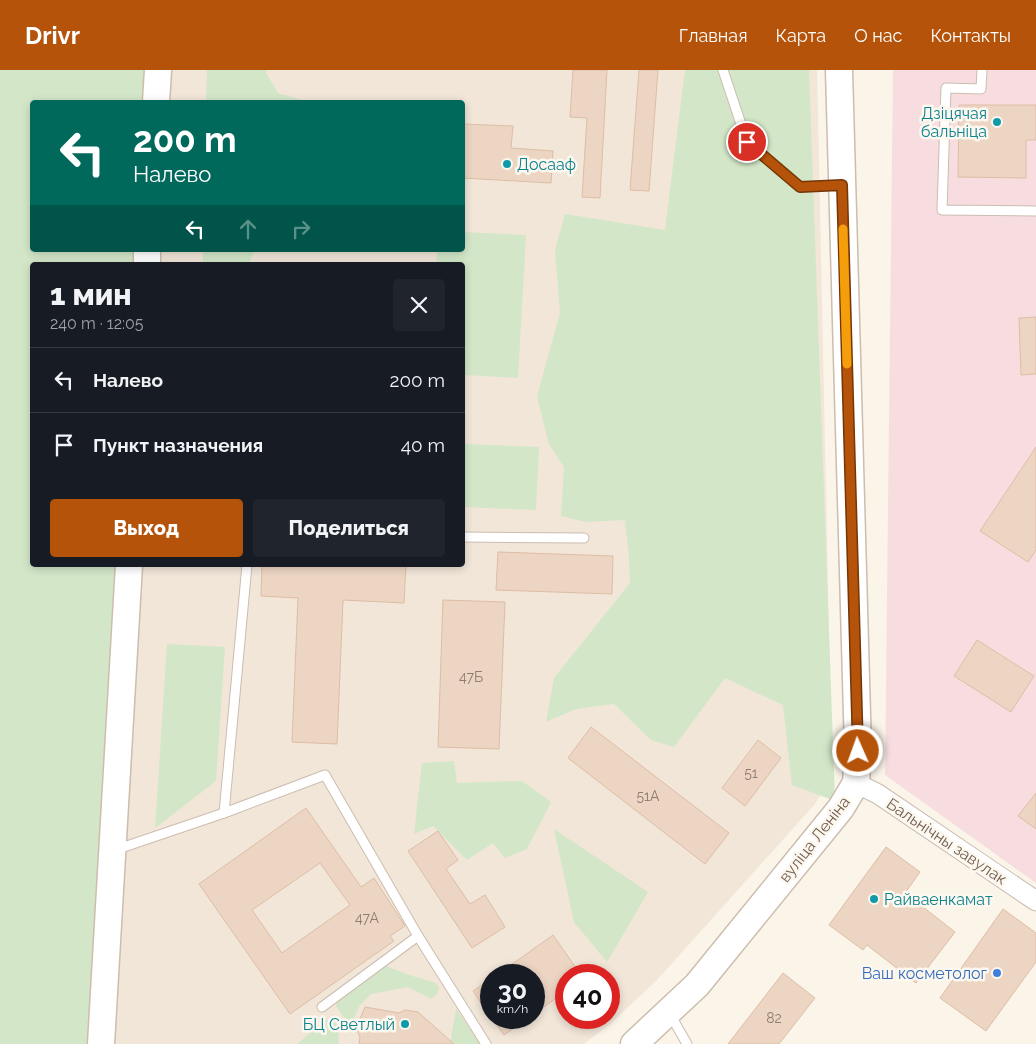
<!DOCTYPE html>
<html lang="ru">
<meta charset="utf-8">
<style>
body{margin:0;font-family:Raleway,sans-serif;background:#20242c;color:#f1f3f6;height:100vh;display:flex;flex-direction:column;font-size:19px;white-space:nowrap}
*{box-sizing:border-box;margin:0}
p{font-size:16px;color:#9ea1a6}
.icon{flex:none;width:28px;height:28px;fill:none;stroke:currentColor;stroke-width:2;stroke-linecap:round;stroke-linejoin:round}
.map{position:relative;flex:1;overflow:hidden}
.sheet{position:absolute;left:30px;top:192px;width:435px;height:305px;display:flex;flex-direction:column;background:#171b24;border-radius:5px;box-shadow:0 2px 8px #0003}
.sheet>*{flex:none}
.banner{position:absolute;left:30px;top:30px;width:435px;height:152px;border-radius:5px;box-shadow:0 2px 8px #0003;background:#00695c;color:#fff;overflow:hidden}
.speed{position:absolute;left:480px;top:894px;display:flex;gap:10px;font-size:25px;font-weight:700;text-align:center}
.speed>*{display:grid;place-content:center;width:65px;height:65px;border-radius:50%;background:#171b24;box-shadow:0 2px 8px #0003;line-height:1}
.speed small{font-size:12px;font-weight:400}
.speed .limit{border:8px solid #d22;background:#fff;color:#111}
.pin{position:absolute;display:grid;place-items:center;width:42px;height:42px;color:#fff;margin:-21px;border:2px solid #fff;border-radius:50%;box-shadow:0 1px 5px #0007}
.me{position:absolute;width:55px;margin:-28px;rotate:358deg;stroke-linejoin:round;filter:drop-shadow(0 0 4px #0008)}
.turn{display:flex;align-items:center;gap:18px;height:105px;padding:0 20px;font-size:22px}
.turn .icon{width:65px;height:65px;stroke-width:2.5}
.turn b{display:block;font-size:35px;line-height:42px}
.lanes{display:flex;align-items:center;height:48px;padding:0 20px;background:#0003;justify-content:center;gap:25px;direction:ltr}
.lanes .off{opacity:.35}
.round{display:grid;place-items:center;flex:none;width:52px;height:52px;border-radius:5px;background:#20242c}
.head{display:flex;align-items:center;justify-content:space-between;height:85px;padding:0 20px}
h1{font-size:30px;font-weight:800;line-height:38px}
.cta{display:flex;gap:10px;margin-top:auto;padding:10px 20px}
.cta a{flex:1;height:58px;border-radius:5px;background:#b45309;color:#fff;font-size:20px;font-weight:800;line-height:58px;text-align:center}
.cta a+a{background:#20242c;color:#f1f3f6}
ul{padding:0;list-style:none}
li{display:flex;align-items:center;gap:15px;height:65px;padding:0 20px;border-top:1px solid #363941}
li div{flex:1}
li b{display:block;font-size:19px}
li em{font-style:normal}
header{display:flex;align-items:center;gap:30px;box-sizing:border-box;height:70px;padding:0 25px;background:#b45309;color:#fff}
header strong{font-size:24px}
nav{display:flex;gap:28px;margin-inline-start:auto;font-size:18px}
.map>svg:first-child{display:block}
.residential{fill:#f1e6d8;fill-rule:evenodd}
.medical{fill:#f7dddf}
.green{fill:#d3e7c8}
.building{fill:#edd5c3;stroke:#debda5;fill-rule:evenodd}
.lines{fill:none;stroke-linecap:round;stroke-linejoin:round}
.lane-casing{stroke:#cbbdb0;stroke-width:11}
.street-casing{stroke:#cbbdb0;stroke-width:21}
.secondary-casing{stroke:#cdbdad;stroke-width:29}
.lane{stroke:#fff;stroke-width:9}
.street{stroke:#fff;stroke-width:19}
.secondary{stroke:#fff;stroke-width:26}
.route-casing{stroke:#753606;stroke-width:12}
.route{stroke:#b45309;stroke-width:9}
.slow{stroke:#f59e0b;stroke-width:9}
.culture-dot{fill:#0f9aa8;stroke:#fdf8ef;stroke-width:2}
.shop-dot{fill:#3f7fe0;stroke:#fdf8ef;stroke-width:2}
.labels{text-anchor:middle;stroke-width:5;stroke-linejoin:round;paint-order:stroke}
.number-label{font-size:14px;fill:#917b6c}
.culture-label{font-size:16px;fill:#0d838f;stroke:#fdf8ef;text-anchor:end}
.street-label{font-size:16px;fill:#725d4f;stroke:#fdf8ef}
.shop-label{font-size:16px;fill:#366cbe;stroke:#fdf8ef;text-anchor:end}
</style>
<header>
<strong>Drivr</strong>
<nav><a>Главная</a><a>Карта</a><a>О нас</a><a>Контакты</a></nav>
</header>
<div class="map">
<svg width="1036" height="974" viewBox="0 0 1036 974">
<rect width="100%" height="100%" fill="#faf4e9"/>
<path class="residential" d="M0,0H817L832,704L815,734L657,910L610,954L584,974H0ZM32,32H462V180H32ZM32,195H462V495H32ZM491,905H534V948H491ZM566,905H609V948H566Z"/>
<polygon class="medical" points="893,0 1036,0 1036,813 885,705"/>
<g class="green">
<polygon points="0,0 149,0 147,32 32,32 32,180 139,180 138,195 32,195 32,495 121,495 95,974 0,974"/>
<polygon points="207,0 267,0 266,3 278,23 309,32 206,32"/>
<polygon points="685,0 809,0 835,731 792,715 783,635 725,608 674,677 651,670 614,634 576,639 546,652 554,608 630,513 629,487 625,450 586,452 561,446 564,397 549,374 537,326 560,243 555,180 565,144 665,160"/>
<polygon points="463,162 526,165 518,308 463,305 462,195 436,195 437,180 462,180"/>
<polygon points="203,180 254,180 249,195 203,195"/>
<polygon points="463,374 539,377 536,440 463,437"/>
<polygon points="167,574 225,577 216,711 155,758"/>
<polygon points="454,691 457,713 522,711 551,732 527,779 505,788 493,773 467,790 433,756 414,764 422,693"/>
<polygon points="554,759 648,822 607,892 574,852"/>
<polygon points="386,896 409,905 436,913 439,918 437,924 431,929 408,917 371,924 360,935 350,956 336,936 338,928 366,908"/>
<polygon points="456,939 480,974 450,974"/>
<polygon points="326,950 334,951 338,957 339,974 297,974"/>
</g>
<g class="building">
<polygon points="573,0 607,0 600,128 582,127 587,48 570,47"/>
<polygon points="639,0 658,0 649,121 630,120"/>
<polygon points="959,35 1036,35 1036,70 1026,70 1026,108 958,107"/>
<polygon points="462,54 513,56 511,78 553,81 551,113 462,108"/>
<polygon points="1036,247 1036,304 1021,305 1019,248"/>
<polygon points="1036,377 1036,480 1028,492 980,461"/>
<polygon points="498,482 613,486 612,524 496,520"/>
<polygon points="262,495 406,495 404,533 343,530 337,674 292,672 298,528 261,526"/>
<polygon points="443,530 505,532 499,679 438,677"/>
<polygon points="977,570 1034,606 1011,642 954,606"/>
<polygon points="591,657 729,763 705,794 568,688"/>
<polygon points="758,670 781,688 745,736 722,718"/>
<polygon points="1036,723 1036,759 1018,746"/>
<path d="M306,738L361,817L374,808L405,856L390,866L394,871L290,944L199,814ZM320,793L350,835L282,883L252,840Z"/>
<polygon points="438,761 458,790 446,799 470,834 485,825 505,857 472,878 408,781"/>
<polygon points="886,777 920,802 905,823 955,862 916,913 867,875 863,880 829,855"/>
<polygon points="1003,839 1036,863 1036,892 986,961 940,928"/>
<polygon points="553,865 581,905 566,905 566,921 534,944 534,905 497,905"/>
<polygon points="783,903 815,928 779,974 728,974"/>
<polygon points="491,909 491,947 473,921"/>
<polygon points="365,937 399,943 405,940 418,942 454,974 359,974 360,967 356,958"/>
<polygon points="492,948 528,948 504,965"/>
</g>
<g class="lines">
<g class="lane-casing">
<g id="lane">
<polyline points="723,0 747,72 800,117 839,115"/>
<polyline points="982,0 981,19 946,18 942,140 1036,141"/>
<polyline points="462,467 584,468"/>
<polyline points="224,743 247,495"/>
<polyline points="115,780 224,743 325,705 418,866 486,974"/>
<polyline points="322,937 418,866"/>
<polyline points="670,944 687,974"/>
</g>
</g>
<g class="street-casing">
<polyline id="street" points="856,713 878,724 1036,831"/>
</g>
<g class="secondary-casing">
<g id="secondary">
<polyline points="156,32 158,0"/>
<polyline points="147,195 147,180"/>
<polyline points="101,974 129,495"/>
<polyline points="634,974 697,915 841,738 856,713 858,681 839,0"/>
</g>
</g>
<use href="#lane" class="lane"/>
<use href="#street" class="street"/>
<use href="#secondary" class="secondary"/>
</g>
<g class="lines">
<g class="route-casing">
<polyline id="route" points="747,72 800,117 842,115 858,681"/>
</g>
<use href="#route" class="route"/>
<polyline class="slow" points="843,159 847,294"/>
</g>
<g class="culture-dot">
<circle cx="997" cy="52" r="5"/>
<circle cx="507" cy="94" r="5"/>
<circle cx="874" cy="829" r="5"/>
<circle cx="405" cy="954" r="5"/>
</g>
<circle class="shop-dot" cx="997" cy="903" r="5"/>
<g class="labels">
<g class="number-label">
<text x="471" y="612">47Б</text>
<text x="751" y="708">51</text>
<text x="648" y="731">51А</text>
<text x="367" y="853">47А</text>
<text x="774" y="953">82</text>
</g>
<g class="culture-label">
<text x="987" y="49">Дзіцячая<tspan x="987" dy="18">бальніца</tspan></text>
<text x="517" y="100" text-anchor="start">Досааф</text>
<text x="884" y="835" text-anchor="start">Райваенкамат</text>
<text x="395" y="960">БЦ Светлый</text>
</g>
<g class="street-label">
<text transform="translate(814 769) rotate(-52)" y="6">вуліца Леніна</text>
<text transform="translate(947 771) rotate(34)" y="6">Бальнічны завулак</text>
</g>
<g class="shop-label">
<text x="987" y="909">Ваш косметолог</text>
</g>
</g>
</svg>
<div class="speed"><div>30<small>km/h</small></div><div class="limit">40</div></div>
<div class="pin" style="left:747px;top:72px;background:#d93025"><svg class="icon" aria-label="arrive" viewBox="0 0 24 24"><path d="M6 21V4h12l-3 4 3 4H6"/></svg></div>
<svg class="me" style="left:858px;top:681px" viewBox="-20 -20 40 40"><circle r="17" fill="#b45309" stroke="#fff" stroke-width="3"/><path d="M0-11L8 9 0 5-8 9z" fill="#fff"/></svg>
<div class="banner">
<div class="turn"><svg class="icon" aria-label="left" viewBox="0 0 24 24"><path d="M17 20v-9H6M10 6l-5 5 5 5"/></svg><div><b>200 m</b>Налево</div></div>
<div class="lanes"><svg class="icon" aria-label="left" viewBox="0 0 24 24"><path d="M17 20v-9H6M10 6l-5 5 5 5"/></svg><svg class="icon off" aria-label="ahead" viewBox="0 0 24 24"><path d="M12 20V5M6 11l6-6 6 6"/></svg><svg class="icon off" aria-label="right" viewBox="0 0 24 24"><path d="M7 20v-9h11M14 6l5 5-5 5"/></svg></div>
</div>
<section class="sheet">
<div class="head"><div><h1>1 мин</h1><p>240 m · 12:05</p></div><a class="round"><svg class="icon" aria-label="close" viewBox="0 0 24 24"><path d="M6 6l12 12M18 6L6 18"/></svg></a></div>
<ul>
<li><svg class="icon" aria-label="left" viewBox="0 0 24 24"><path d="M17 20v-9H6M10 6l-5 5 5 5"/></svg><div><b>Налево</b></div><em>200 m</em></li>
<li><svg class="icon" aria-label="arrive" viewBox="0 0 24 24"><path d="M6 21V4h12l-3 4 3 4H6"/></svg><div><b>Пункт назначения</b></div><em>40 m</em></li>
</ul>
<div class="cta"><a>Выход</a><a>Поделиться</a></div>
</section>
</div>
